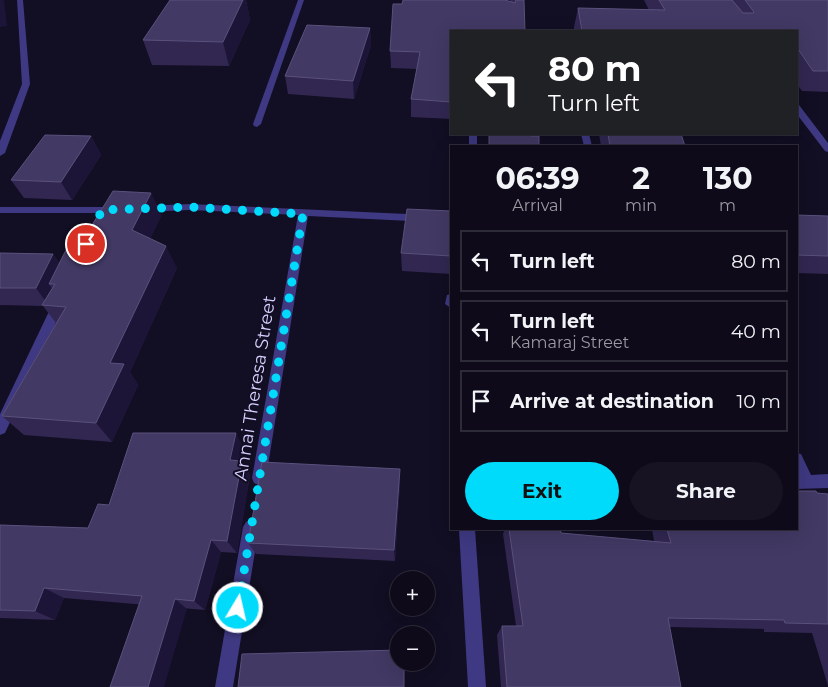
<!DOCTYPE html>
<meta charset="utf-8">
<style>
body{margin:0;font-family:Montserrat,sans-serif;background:#171323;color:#f1f3f6;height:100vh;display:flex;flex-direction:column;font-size:19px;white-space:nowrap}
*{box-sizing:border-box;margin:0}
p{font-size:16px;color:#9b9aa2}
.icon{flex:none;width:28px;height:28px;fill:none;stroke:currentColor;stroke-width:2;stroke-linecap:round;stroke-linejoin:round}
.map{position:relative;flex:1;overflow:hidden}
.sheet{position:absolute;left:450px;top:145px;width:348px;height:385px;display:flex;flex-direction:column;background:#0e0a1a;border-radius:0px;box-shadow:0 5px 20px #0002,0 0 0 1px #2e2b39}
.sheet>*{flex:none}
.banner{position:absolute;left:450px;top:30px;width:348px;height:105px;border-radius:0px;box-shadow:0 5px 20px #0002,0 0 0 1px #2e2b39;background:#202124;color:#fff;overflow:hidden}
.tools{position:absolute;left:390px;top:571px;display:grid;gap:10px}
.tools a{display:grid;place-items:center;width:45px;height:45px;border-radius:50%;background:#0e0a1a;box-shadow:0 5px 20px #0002,0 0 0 1px #2e2b39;font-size:25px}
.pin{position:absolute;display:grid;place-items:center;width:42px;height:42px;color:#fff;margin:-21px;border:2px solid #fff;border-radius:50%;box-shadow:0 1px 5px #0007}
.me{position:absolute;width:55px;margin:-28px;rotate:9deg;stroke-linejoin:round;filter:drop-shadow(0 0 4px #0008)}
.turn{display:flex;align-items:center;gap:18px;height:105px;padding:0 15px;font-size:22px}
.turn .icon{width:65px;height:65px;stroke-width:2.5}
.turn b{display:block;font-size:35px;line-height:42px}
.eta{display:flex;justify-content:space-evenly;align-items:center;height:85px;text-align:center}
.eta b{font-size:30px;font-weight:700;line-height:35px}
.button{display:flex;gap:10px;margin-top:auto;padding:10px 15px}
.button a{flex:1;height:58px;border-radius:30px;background:#00dafb;color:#111;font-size:20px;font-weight:700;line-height:58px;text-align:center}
.button a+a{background:#171323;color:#f1f3f6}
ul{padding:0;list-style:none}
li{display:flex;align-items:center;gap:15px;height:62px;margin:0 10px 8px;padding:0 5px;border:2px solid #2e2b39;border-radius:0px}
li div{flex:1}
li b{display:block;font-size:19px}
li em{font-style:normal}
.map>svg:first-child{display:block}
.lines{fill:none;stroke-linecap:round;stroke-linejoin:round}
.minor{fill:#3e3982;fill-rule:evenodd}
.wall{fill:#312751}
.shaded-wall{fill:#1d1537}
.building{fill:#423964;stroke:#5a517c}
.route{stroke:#00dafb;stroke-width:9;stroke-dasharray:0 16.2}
.labels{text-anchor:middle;stroke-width:4;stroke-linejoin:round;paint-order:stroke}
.street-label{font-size:18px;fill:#d7d0ff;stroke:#120e23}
</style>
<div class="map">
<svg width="828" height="687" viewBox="0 0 828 687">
<rect width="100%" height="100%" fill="#120e23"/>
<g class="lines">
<g class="minor">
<polygon points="17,0 23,0 30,84 5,153 0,156 0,141 22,84"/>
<polygon points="298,0 304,0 261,124 257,127 254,126 253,124"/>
<polygon points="796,104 799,105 828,143 828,152 825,151 796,113"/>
<rect x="469" y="134" width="8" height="12"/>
<polygon points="581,134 589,134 592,146 584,146"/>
<polygon points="190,204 451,216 451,223 308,216 266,478 264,483 259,485 254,483 252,478 298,215 190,210 142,212 137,209 142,206"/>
<polygon points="0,207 117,207 122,210 117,213 0,213"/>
<polygon points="451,294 451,308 445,304 447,295"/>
<polygon points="59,299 65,303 5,433 0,435 0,414 53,303"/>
<polygon points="796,453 801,454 811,475 828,474 828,488 796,489"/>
<polygon points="251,519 256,522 259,527 233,687 215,687 243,527 246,522"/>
<polygon points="459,529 475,529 486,687 468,687"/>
</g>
</g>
<g class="wall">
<polygon points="170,0 246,0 250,20 229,66 152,65 143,40"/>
<polygon points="510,0 524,0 451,31 451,119 411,117 411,99 417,69 391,68 390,51 510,2"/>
<polygon points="644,0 828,0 828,92 802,91 796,83 796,31 574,31 574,27 578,8 649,10"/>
<polygon points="370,28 371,45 354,99 288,94 285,76"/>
<polygon points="599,134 681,134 685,146 601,146"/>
<polygon points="91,136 101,155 72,200 24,198 11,180"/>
<polygon points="151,193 161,216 150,239 177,268 130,372 138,385 112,442 24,435 2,416 56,323 43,306 0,305 0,253 53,254 59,263"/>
<polygon points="451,211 451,274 402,271 401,253"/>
<polygon points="796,215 828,216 828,274 796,273"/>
<polygon points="244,449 242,461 250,475 237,553 221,552 205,610 64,598 55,620 0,618 0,525 88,528 109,505"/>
<polygon points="400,483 395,561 256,554 248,543"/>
<polygon points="817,493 828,494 828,686 812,633 764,632 764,629 670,627 681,687 501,687 497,635 502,626 516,626 503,534 505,529 560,529 561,533 654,541 652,529 796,529"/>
</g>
<g class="shaded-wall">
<polygon points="0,0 4,0 7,26 0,27"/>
<polygon points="243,0 246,0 250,20 229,66 223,42"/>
<polygon points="370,28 371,45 354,99 353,81"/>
<polygon points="91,136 101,155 72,200 61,182"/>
<polygon points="151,193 161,216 144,253 132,230"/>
<polygon points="166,246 177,268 130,372 138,385 112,442 96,423 110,363"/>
<polygon points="53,254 65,272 55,284 49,284 55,293 49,306 36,288"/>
<polygon points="236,433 244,449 239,475 230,460"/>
<polygon points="242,461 250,475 237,553 227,541"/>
<polygon points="400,469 400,483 395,561 394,550"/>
<polygon points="211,540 221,552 205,610 194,601"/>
<polygon points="44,588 64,598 55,620 35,611"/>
<polygon points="175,599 187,609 164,687 148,687"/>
</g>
<g class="building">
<polygon points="170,0 243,0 223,42 143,40"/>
<polygon points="403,0 505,0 515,3 516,0 524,0 525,31 451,31 451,102 411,99 420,52 390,51 393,4 402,4"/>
<polygon points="659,0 732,0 743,13 753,13 754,12 745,0 828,0 828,71 813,71 796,46 796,31 582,31 578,8 665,10"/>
<polygon points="307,25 370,28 353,81 285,76"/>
<polygon points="489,134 530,134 531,136 539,136 539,146 489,146"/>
<polygon points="608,134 681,134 685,146 610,146"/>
<polygon points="45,135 91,136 61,182 11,180"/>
<polygon points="113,191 151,193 132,230 166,246 110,363 124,364 96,423 2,416 66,307 42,305 55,284 49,284 66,250 76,251"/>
<polygon points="407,209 451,211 451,256 401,253"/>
<polygon points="796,215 828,216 828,256 796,255"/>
<polygon points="0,253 53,254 36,288 0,288"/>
<polygon points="133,433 236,433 230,460 242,461 227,541 211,540 194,601 175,599 148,687 110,687 142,596 44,588 35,611 0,610 0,525 88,528 98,504 109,505"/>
<polygon points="262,462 400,469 394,550 248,543"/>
<polygon points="796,491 816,491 817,493 828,494 828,624 785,623 784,620 668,618 681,687 507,687 502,626 523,626 509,529 560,529 561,533 671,543 667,529 796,529"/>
<polygon points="399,650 399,662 404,662 404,687 238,687 242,654"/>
</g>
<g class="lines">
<polyline class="route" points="86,244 102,210 190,207 303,214 238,608"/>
</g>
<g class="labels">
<g class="street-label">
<text transform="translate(255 388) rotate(-81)" y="6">Annai Theresa Street</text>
</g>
</g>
</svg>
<div class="tools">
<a>+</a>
<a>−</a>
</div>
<div class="pin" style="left:86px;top:244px;background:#d93025"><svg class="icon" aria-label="arrive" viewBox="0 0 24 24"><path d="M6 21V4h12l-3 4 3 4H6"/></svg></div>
<svg class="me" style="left:238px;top:608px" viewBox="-20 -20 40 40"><circle r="17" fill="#00dafb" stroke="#fff" stroke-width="3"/><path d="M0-11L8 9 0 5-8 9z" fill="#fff"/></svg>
<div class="banner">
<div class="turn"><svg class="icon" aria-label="left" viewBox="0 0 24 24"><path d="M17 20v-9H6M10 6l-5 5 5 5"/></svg><div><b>80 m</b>Turn left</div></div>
</div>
<section class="sheet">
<div class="eta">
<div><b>06:39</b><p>Arrival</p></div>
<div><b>2</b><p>min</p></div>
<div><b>130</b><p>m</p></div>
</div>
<ul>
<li><svg class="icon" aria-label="left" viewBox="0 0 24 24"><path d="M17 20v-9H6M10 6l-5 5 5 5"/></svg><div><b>Turn left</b></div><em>80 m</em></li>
<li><svg class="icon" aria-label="left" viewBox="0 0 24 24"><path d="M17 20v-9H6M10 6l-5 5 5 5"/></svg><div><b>Turn left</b><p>Kamaraj Street</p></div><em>40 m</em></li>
<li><svg class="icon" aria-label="arrive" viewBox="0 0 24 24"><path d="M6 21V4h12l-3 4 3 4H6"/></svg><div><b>Arrive at destination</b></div><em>10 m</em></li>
</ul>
<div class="button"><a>Exit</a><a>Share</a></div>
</section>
</div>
